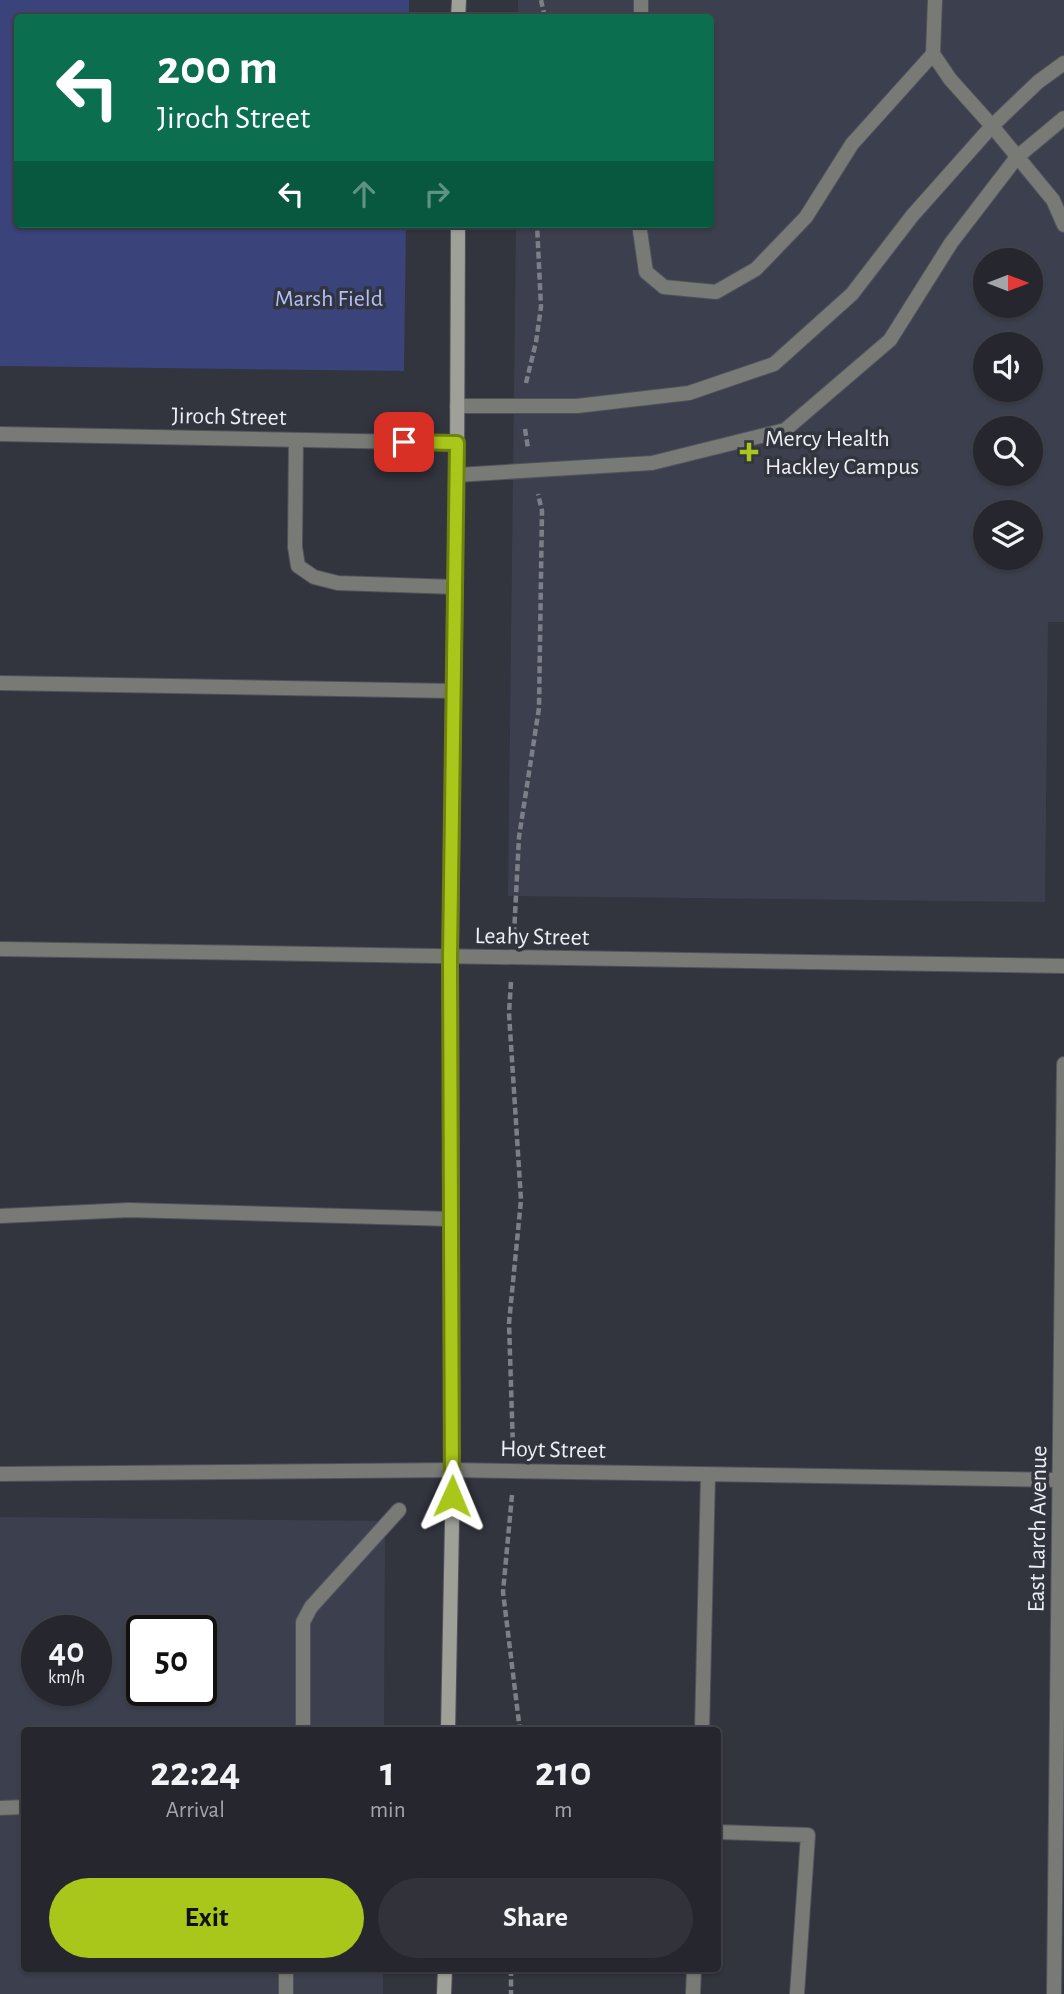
<!DOCTYPE html>
<style>
body{margin:0;font-family:"Alegreya Sans",sans-serif;background:#32333a;color:#f1f3f6;height:100vh;display:flex;flex-direction:column;font-size:26px;white-space:nowrap}
*{box-sizing:border-box;margin:0}
p{font-size:23px;color:#a4a5aa}
.icon{flex:none;width:38px;height:38px;fill:none;stroke:currentColor;stroke-width:2;stroke-linecap:round;stroke-linejoin:round}
.map{position:relative;flex:1;overflow:hidden}
.sheet{position:absolute;left:21px;top:1727px;width:700px;height:245px;display:flex;flex-direction:column;background:#26272e;border-radius:7px;box-shadow:0 2px 5px #0004,0 0 0 2px #42444a}
.sheet>*{flex:none}
.top-card{position:absolute;left:14px;top:14px;width:700px;height:214px;border-radius:7px;box-shadow:0 2px 5px #0004,0 0 0 2px #42444a;background:#0b6e4f;color:#fff;overflow:hidden}
.needle{width:46px;rotate:90deg}
.controls{position:absolute;left:973px;top:248px;display:grid;gap:14px}
.controls a{display:grid;place-items:center;width:70px;height:70px;border-radius:50%;background:#26272e;box-shadow:0 2px 5px #0004,0 0 0 2px #42444a;font-size:35px}
.speed{position:absolute;left:21px;top:1615px;display:flex;gap:14px;font-size:35px;font-weight:700;text-align:center}
.speed>*{display:grid;place-content:center;width:91px;height:91px;border-radius:50%;background:#26272e;box-shadow:0 2px 5px #0004,0 0 0 2px #42444a;line-height:1}
.speed small{font-size:18px;font-weight:400}
.speed .limit{border:4px solid #111;border-radius:10px;background:#fff;color:#111}
.pin{position:absolute;display:grid;place-items:center;width:60px;height:60px;color:#fff;margin:-30px;border-radius:14px;box-shadow:0 4px 10px #0006}
.me{position:absolute;width:77px;margin:-38px;rotate:1deg;stroke-linejoin:round;filter:drop-shadow(0 0 5px #0008)}
.turn{display:flex;align-items:center;gap:24px;height:147px;padding:0 28px;font-size:32px}
.turn .icon{width:91px;height:91px;stroke-width:2.5}
.turn b{display:block;font-size:49px;line-height:60px}
.lanes{display:flex;align-items:center;height:66px;padding:0 28px;background:#0003;justify-content:center;gap:35px;direction:ltr}
.lanes .off{opacity:.35}
.eta{display:flex;justify-content:space-evenly;align-items:center;height:119px;text-align:center}
.eta b{font-size:42px;font-weight:600;line-height:49px}
.button{display:flex;gap:14px;margin-top:auto;padding:14px 28px}
.button a{flex:1;height:80px;border-radius:42px;background:#a9c71a;color:#111;font-size:28px;font-weight:600;line-height:80px;text-align:center}
.button a+a{background:#32333a;color:#f1f3f6}
.map>svg:first-child{display:block}
.built{fill:#3c404e;fill-rule:evenodd}
.green{fill:#3a437a}
.lines{fill:none;stroke-linecap:round;stroke-linejoin:round}
.lane-casing{stroke:#50525b;stroke-width:16}
.street-casing{stroke:#50525b;stroke-width:16}
.secondary-casing{stroke:#50525b;stroke-width:16}
.path{stroke:#7d7f87;stroke-width:4.5;stroke-dasharray:7 3.5;stroke-linecap:butt}
.lane{stroke:#787a75;stroke-width:14}
.street{stroke:#787a75;stroke-width:14}
.secondary{stroke:#9fa199;stroke-width:14}
.route-casing{stroke:#6e8111;stroke-width:18}
.route{stroke:#a9c71a;stroke-width:12}
.poi-dot{fill:#a9c71a;stroke:#32343e;stroke-width:2.5}
.labels{text-anchor:middle;stroke-width:7;stroke-linejoin:round;paint-order:stroke}
.park-label{font-size:24px;fill:#b1bffc;stroke:#32343e}
.street-label{font-size:24px;fill:#edeff5;stroke:#32343e}
.poi-label{font-size:24px;fill:#edeff5;stroke:#32343e;text-anchor:start}
</style>
<div class="map">
<svg width="1064" height="1994" viewBox="0 0 1064 1994">
<rect width="100%" height="100%" fill="#32343e"/>
<g class="built">
<path d="M518,0H1064V622H1048L1045,902L508,896L516,224H710V18L518,17ZM985,261H1031V306H985ZM985,345H1031V390H985ZM985,429H1031V474H985ZM985,513H1031V558H985Z"/>
<path d="M0,1517L385,1521L384,1731H24V1969H383V1994H0ZM37,1631H96V1690H37ZM142,1631H201V1690H142Z"/>
</g>
<polygon class="green" points="0,0 409,0 409,18 18,18 18,224 406,224 404,371 0,366"/>
<g class="lines">
<g class="lane-casing">
<g id="lane">
<polyline points="641,0 641,18"/>
<polyline points="935,0 933,54 950,79 992,126 1053,200 1064,225"/>
<polyline points="639,224 646,272 664,287 716,292 756,269 806,217 852,144 933,54"/>
<polyline points="457,406 577,406 689,393 774,364 852,294 912,216 992,126 1038,82 1064,63"/>
<polyline points="296,440 295,547 298,566 314,577 338,583 455,587"/>
<polyline points="457,475 652,463 785,430 890,340 951,243 1017,157 1064,118"/>
<polyline points="0,683 454,691"/>
<polyline points="0,1216 129,1210 452,1219"/>
<polyline points="303,1731 303,1622 311,1607 399,1510"/>
<polyline points="702,1731 708,1475"/>
<polyline points="0,1808 24,1807"/>
<polyline points="718,1832 808,1835 797,1994"/>
<polyline points="286,1994 286,1969"/>
<polyline points="693,1994 694,1969"/>
</g>
</g>
<g class="street-casing">
<g id="street">
<polyline points="0,434 457,443"/>
<polyline points="0,949 1064,966"/>
<polyline points="0,1474 453,1470 1064,1480"/>
<polyline points="1054,1994 1064,1064"/>
</g>
</g>
<g class="secondary-casing">
<g id="secondary">
<polyline points="458,18 459,0"/>
<polyline points="448,1731 453,1470 451,958 457,475 458,224"/>
<polyline points="444,1994 445,1969"/>
</g>
</g>
<g class="path">
<polyline points="541,0 545,18"/>
<polyline points="526,383 536,342 541,307 537,224"/>
<polyline points="525,429 528,448"/>
<polyline points="514,934 519,837 539,708 542,511 538,494"/>
<polyline points="511,982 509,1013 521,1200 509,1323 513,1448"/>
<polyline points="512,1495 503,1592 520,1731"/>
<polyline points="74,1731 74,1725"/>
<polyline points="511,1969 511,1994"/>
</g>
<use href="#lane" class="lane"/>
<use href="#street" class="street"/>
<use href="#secondary" class="secondary"/>
</g>
<g class="lines">
<g class="route-casing">
<polyline id="route" points="404,442 457,443 450,958 452,1496"/>
</g>
<use href="#route" class="route"/>
</g>
<path class="poi-dot" d="M745.5 441.5h7v7h7v7h-7v7h-7v-7h-7v-7h7z"/>
<g class="labels">
<g class="park-label">
<text x="329" y="306">Marsh Field</text>
</g>
<g class="street-label">
<text transform="translate(229 416) rotate(1)" y="8">Jiroch Street</text>
<text transform="translate(532 936) rotate(1)" y="8">Leahy Street</text>
<text transform="translate(553 1449) rotate(1)" y="8">Hoyt Street</text>
<text transform="translate(1037 1529) rotate(-89)" y="8">East Larch Avenue</text>
</g>
<g class="poi-label">
<text x="765" y="446">Mercy Health<tspan x="765" dy="28">Hackley Campus</tspan></text>
</g>
</g>
</svg>
<div class="controls">
<a><svg class="needle" viewBox="-14 -14 28 28"><path d="M0-13l5 13h-10z" fill="#e53935"/><path d="M0 13l5-13h-10z" fill="#a4a5aa"/></svg></a>
<a><svg class="icon" aria-label="sound" viewBox="0 0 24 24"><path d="M4 9h4l5-4v14l-5-4H4zM17 9q2 3 0 6"/></svg></a>
<a><svg class="icon" aria-label="search" viewBox="0 0 24 24"><circle cx="10" cy="10" r="6"/><path d="M15 15l6 6"/></svg></a>
<a><svg class="icon" aria-label="layers" viewBox="0 0 24 24"><path d="M12 4l9 5-9 5-9-5zM3 14l9 5 9-5"/></svg></a>
</div>
<div class="speed"><div>40<small>km/h</small></div><div class="limit">50</div></div>
<div class="pin" style="left:404px;top:442px;background:#d93025"><svg class="icon" aria-label="arrive" viewBox="0 0 24 24"><path d="M6 21V4h12l-3 4 3 4H6"/></svg></div>
<svg class="me" style="left:452px;top:1496px" viewBox="-20 -20 40 40"><path d="M0-17L14 15 0 8-14 15z" fill="#a9c71a" stroke="#fff" stroke-width="4"/></svg>
<div class="top-card">
<div class="turn"><svg class="icon" aria-label="left" viewBox="0 0 24 24"><path d="M17 20v-9H6M10 6l-5 5 5 5"/></svg><div><b>200 m</b>Jiroch Street</div></div>
<div class="lanes"><svg class="icon" aria-label="left" viewBox="0 0 24 24"><path d="M17 20v-9H6M10 6l-5 5 5 5"/></svg><svg class="icon off" aria-label="ahead" viewBox="0 0 24 24"><path d="M12 20V5M6 11l6-6 6 6"/></svg><svg class="icon off" aria-label="right" viewBox="0 0 24 24"><path d="M7 20v-9h11M14 6l5 5-5 5"/></svg></div>
</div>
<section class="sheet">
<div class="eta">
<div><b>22:24</b><p>Arrival</p></div>
<div><b>1</b><p>min</p></div>
<div><b>210</b><p>m</p></div>
</div>
<div class="button"><a>Exit</a><a>Share</a></div>
</section>
</div>
